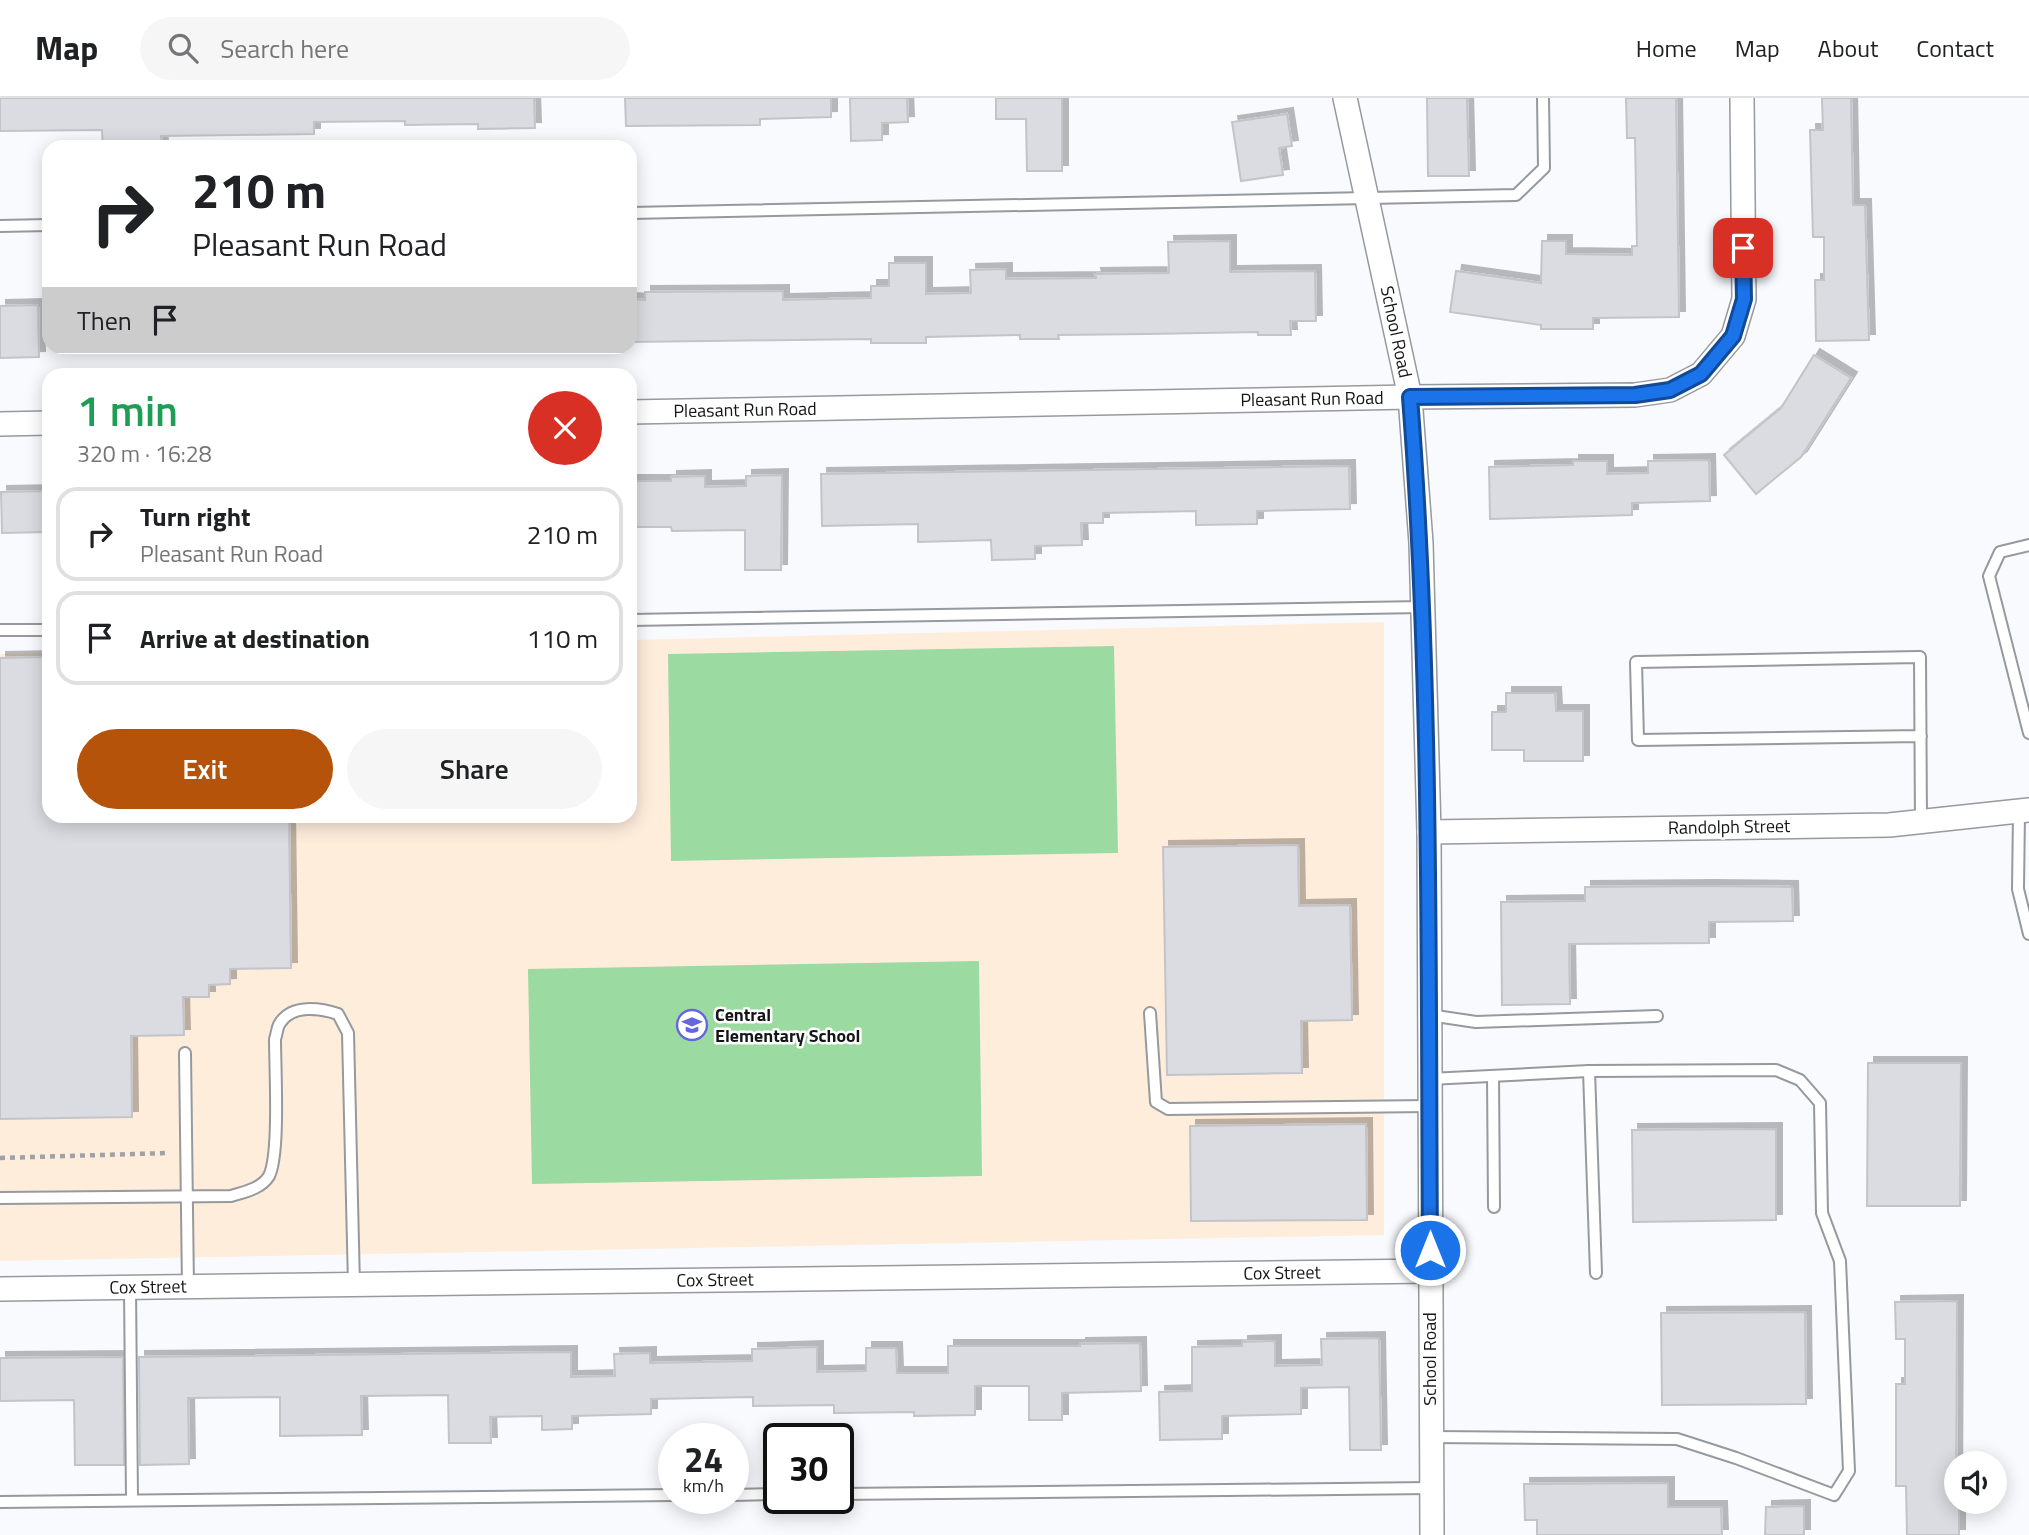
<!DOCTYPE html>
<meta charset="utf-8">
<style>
body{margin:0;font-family:"Titillium Web",sans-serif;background:#f6f6f6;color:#202124;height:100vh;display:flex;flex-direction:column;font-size:26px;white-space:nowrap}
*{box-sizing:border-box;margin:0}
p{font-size:23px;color:#757577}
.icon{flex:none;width:38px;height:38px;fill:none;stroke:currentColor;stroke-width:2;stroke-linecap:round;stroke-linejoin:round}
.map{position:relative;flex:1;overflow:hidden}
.side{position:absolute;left:42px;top:270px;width:595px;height:455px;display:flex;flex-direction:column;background:#fff;border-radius:21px;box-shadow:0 4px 18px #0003}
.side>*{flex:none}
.banner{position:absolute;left:42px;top:42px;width:595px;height:214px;border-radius:21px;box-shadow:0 4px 18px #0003;background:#fff;color:#202124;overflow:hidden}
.buttons{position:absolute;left:1944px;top:1353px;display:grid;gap:14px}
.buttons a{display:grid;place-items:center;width:63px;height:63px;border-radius:50%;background:#fff;box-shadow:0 4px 18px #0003;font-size:35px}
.speed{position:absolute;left:658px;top:1325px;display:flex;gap:14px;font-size:35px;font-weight:700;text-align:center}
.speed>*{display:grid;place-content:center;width:91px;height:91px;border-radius:50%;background:#fff;box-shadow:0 4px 18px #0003;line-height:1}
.speed small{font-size:18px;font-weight:400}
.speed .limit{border:4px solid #111;border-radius:10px;background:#fff;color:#111}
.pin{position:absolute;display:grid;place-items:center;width:60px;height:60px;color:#fff;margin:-30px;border-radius:14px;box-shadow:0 4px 10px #0006}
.me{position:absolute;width:77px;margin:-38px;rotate:0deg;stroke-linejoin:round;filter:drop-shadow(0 0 5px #0008)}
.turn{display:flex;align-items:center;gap:24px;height:147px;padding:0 35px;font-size:32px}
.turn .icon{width:91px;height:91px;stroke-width:2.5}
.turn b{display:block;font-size:49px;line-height:60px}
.then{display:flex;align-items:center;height:66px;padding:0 35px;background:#0003;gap:14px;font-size:26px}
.round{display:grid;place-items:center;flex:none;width:74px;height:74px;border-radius:37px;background:#f6f6f6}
.overview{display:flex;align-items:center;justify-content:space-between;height:119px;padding:0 35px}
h1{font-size:42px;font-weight:600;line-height:52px;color:#1e9e55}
.cta{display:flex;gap:14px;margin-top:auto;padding:14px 35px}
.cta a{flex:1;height:80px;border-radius:42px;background:#b45309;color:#fff;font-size:28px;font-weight:600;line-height:80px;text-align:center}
.cta a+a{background:#f6f6f6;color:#202124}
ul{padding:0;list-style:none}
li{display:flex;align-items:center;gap:21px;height:94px;margin:0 14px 10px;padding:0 21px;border:4px solid #e0e0e0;border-radius:21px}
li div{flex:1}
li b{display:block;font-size:26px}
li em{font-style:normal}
header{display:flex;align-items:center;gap:42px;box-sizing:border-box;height:98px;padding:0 35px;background:#fff;border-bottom:2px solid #e0e0e0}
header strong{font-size:33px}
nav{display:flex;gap:38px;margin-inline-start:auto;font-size:24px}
.search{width:490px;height:63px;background:#f6f6f6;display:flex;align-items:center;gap:18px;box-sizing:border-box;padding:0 24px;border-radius:38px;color:#757577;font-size:26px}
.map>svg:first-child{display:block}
.education{fill:#ffeddc}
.green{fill:#9bdaa0}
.building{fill:#dadce1;stroke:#c2c4c9;stroke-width:2;filter:url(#shadow)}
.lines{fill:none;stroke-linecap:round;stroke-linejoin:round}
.service-casing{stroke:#96999d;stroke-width:14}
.minor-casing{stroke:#96999d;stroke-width:26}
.path{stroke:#a0a1a4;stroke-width:4.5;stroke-dasharray:5 5;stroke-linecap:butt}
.service{stroke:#fff;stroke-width:10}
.minor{stroke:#fff;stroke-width:23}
.route-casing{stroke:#114b97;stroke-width:18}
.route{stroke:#1a73e8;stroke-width:12}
.labels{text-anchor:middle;stroke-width:5;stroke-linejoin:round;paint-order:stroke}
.street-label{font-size:18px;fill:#141516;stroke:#fff}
.poi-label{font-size:18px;font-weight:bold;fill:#141516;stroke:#fff;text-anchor:start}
</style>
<header>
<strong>Map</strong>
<div class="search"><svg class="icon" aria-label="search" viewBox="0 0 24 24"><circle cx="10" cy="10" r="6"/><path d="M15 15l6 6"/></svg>Search here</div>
<nav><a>Home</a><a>Map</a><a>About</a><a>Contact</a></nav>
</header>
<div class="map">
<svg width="2029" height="1437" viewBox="0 0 2029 1437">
<defs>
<filter id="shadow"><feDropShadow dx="6" dy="-6" stdDeviation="0" flood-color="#0004"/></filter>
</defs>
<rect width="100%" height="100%" fill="#f8fafe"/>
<polygon class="education" points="1384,524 1384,1137 0,1163 0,556 49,555 49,718 630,718 630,542"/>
<g class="green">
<polygon points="1114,548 1118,755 671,763 668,556"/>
<polygon points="979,863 982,1078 532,1086 528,871"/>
</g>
<g class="building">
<polygon points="0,0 534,0 535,30 478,31 478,26 405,27 405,23 314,24 314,36 161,38 162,49 103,49 102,32 0,33"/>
<polygon points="625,0 831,0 831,19 760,21 760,27 626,28"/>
<polygon points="850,0 907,0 908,24 882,25 882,42 851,43"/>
<polygon points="996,0 1062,0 1062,73 1027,73 1026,21 996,21"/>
<polygon points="1427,0 1467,0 1469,78 1428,78"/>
<polygon points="1626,0 1676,0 1679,219 1593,220 1593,231 1541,231 1541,227 1450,214 1456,173 1541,185 1542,143 1566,143 1566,156 1632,157 1632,148 1637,148 1635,40 1627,40"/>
<polygon points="1822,0 1851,0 1853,107 1865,107 1869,242 1816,243 1815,182 1824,182 1824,139 1813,139 1810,32 1823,32"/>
<polygon points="1287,16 1292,48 1279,50 1283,77 1241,83 1232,24"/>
<polygon points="1230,143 1230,174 1315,173 1316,223 1290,223 1291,237 1258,237 1258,234 1147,236 1058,237 1059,241 1020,241 1020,237 926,239 926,245 871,245 871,241 630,244 630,201 645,202 645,194 783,193 783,202 871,200 871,188 889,188 889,165 926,165 926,196 971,195 970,172 1006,171 1006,181 1096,180 1095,176 1169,175 1168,144"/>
<polygon points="38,207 39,259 0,260 0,208"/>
<polygon points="1814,257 1851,280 1801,359 1756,396 1724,357 1781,310"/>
<polygon points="1709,362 1710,403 1632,405 1632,417 1490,421 1489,369 1573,367 1573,363 1607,363 1607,376 1648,375 1648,363"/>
<polygon points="1349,368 1350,411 1257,413 1257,426 1196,427 1196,413 1103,415 1103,425 1081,425 1082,447 1035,448 1035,461 992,462 991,442 918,444 918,426 822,428 821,376"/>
<polygon points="782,377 781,472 745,472 745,432 672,433 671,429 630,429 630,383 671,383 671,379 705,378 705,389 746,388 746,378"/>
<polygon points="49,393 49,434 2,435 1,394"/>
<polygon points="49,559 49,718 289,718 291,870 230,871 230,886 209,887 209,899 183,899 184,937 131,938 132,1019 0,1021 0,560"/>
<polygon points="1506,595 1555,595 1556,613 1583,613 1583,663 1524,663 1524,652 1492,652 1492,614 1506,614"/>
<polygon points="1298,747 1299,808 1350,807 1352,922 1301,923 1302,975 1167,977 1163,749"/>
<polygon points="1709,788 1792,789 1793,823 1709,824 1709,845 1569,846 1570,906 1502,907 1501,804 1585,803 1585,789"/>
<polygon points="1868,965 1961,965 1960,1108 1867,1108"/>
<polygon points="1366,1026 1367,1122 1191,1123 1190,1028"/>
<polygon points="1776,1031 1776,1122 1633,1124 1632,1032"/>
<polygon points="1957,1203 1956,1404 1959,1404 1959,1437 1907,1437 1906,1388 1896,1388 1896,1286 1905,1286 1905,1241 1896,1241 1895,1204"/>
<polygon points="1805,1214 1806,1306 1662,1307 1661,1215"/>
<polygon points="1379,1240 1381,1352 1350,1352 1349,1289 1301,1290 1301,1316 1222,1318 1222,1341 1160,1342 1159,1294 1192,1293 1192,1249 1242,1248 1242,1244 1275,1243 1275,1268 1322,1267 1321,1241"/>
<polygon points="1140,1245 1141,1293 1062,1295 1062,1322 1029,1322 1029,1288 975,1288 975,1317 914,1318 914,1314 834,1315 834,1307 753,1308 753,1299 651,1301 651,1316 572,1318 572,1331 542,1332 542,1318 490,1319 491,1345 449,1345 448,1297 361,1298 362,1337 280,1338 280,1299 188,1300 189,1366 140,1367 139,1259 571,1254 571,1279 615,1278 614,1256 650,1255 650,1265 752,1263 752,1251 817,1249 817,1274 866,1273 866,1250 896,1250 897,1275 948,1275 948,1248 1080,1248 1080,1246"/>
<polygon points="123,1259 124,1367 75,1367 74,1302 0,1303 0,1260"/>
<polygon points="1668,1385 1668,1409 1721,1409 1722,1437 1537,1437 1537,1422 1525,1422 1524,1386"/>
<polygon points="1804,1408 1804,1437 1765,1437 1766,1409"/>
</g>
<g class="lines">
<g class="service-casing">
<g id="service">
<polyline points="630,115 1516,97 1544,70 1543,0"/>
<polyline points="0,128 49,127"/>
<polyline points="2029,447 2000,454 1989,478 2029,635"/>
<polyline points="630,522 1423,509"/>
<polyline points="0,532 49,532"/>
<polyline points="1921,638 1638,642 1636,564 1920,559 1921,724"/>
<polyline points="2019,714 2018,791 2029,836"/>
<polyline points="1150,915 1156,1004 1168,1011 1429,1008"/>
<polyline points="1429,917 1476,924 1657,918"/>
<polyline points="185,955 188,1189"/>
<polyline points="1589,973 1596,1175"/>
<polyline points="1493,978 1494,1109"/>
<polyline points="1429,981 1589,973 1776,972 1800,982 1820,1005 1822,1115 1840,1163 1849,1373 1834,1397 1736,1360 1677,1341 1432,1339"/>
<path d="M0,1100L231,1098C244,1094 261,1091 269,1078C280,1056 275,970 275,941C277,936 277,929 280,925C292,906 320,910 338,916L348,935L354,1187"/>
<polyline points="130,1190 132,1402"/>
<polyline points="838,1396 1431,1390"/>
<polyline points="733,1397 779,1396"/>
<polyline points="0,1404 674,1397"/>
</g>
</g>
<g class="minor-casing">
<g id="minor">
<polyline points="1345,0 1410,299 1421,445 1429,734 1432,1437"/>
<polyline points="630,314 1410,299 1635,297 1670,292 1701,276 1733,238 1744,201 1742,0"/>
<polyline points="0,326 49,325"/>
<polyline points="1429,734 1889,727 2029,712"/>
<polyline points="0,1191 1430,1173"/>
</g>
</g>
<polyline class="path" points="0,1060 168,1055"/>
<use href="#service" class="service"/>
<use href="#minor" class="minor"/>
</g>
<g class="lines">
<g class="route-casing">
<path id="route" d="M1430,1152C1428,868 1432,583 1410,299L1635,297L1670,292L1701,276L1733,238L1744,201L1743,150"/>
</g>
<use href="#route" class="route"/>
</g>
<defs>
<g id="school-ring" transform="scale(1.575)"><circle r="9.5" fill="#fff" stroke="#6566df" stroke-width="1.5"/><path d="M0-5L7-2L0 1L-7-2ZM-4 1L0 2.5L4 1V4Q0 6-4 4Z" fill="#6566df"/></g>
</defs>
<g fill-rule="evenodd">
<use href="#school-ring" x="692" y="927"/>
</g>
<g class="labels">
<g class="street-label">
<text transform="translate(1396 234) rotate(78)" y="6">School Road</text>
<text transform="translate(1312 301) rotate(-1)" y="6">Pleasant Run Road</text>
<text transform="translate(745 312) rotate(-1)" y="6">Pleasant Run Road</text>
<text transform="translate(1729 729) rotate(-1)" y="6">Randolph Street</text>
<text transform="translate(1282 1175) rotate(-1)" y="6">Cox Street</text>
<text transform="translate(715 1182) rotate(-1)" y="6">Cox Street</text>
<text transform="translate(148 1189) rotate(-1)" y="6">Cox Street</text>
<text transform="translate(1430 1261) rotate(-90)" y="6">School Road</text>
</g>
<g class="poi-label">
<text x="715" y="923">Central<tspan x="715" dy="21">Elementary School</tspan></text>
</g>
</g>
</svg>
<div class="buttons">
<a><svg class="icon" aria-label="sound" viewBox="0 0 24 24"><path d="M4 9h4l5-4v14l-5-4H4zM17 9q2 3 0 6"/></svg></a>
</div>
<div class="speed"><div>24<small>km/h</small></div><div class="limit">30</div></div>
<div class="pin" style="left:1743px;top:150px;background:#d93025"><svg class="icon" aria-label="arrive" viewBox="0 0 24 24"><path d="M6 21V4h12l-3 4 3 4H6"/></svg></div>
<svg class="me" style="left:1430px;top:1152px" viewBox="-20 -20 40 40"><circle r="17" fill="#1a73e8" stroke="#fff" stroke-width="3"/><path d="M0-11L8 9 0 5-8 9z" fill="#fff"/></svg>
<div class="banner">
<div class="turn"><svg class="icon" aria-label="right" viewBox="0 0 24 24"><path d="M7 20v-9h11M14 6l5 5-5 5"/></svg><div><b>210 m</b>Pleasant Run Road</div></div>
<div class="then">Then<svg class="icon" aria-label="arrive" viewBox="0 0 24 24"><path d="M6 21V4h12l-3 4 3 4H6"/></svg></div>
</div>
<section class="side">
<div class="overview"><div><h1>1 min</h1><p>320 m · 16:28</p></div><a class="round" style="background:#d93025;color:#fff"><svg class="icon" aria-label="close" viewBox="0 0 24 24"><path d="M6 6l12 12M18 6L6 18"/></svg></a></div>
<ul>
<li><svg class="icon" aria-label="right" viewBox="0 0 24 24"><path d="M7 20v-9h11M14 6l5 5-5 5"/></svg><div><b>Turn right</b><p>Pleasant Run Road</p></div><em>210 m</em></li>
<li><svg class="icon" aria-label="arrive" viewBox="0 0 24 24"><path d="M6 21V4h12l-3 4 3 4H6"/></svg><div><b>Arrive at destination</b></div><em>110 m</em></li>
</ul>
<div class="cta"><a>Exit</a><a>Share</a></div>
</section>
</div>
